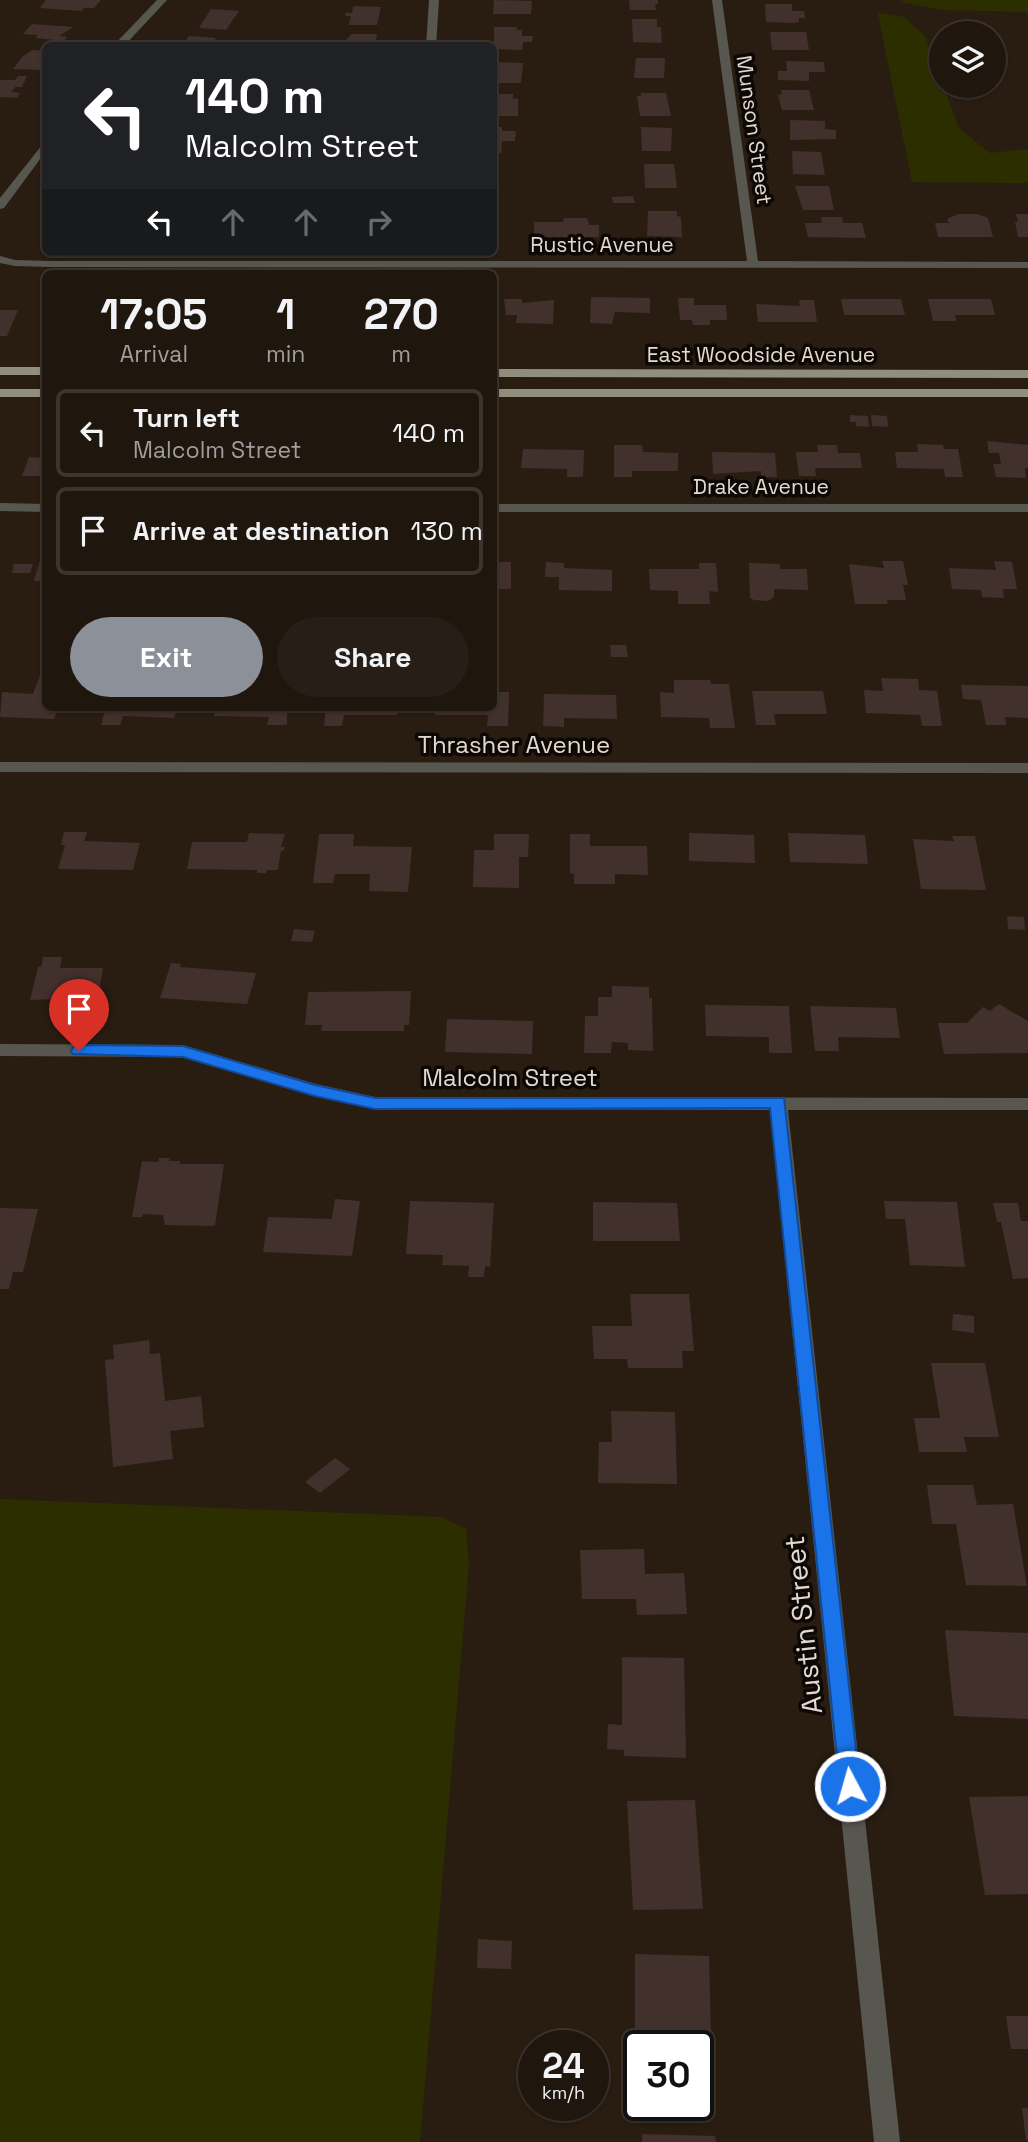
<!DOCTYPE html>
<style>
body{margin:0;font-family:"Space Grotesk",sans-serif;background:#271f17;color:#f1f3f6;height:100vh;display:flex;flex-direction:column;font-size:26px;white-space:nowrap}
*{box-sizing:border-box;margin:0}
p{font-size:23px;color:#a19f9e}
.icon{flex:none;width:38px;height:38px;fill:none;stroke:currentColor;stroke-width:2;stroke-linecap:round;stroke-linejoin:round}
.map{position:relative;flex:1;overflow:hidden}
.details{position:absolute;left:42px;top:270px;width:455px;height:441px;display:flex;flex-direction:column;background:#1f160e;border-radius:10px;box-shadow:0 2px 5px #0004,0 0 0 2px #3c352e}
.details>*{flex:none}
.hud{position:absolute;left:42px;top:42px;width:455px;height:214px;border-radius:10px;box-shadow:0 2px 5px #0004,0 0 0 2px #3c352e;background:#202124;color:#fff;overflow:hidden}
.buttons{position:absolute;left:929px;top:21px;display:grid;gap:14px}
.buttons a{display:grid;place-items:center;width:77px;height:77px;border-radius:50%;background:#1f160e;box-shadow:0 2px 5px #0004,0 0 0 2px #3c352e;font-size:35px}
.speed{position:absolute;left:518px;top:2030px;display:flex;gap:14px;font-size:35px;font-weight:700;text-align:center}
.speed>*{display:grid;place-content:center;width:91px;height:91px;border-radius:50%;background:#1f160e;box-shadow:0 2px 5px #0004,0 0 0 2px #3c352e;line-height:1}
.speed small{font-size:18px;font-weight:400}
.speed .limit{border:4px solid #111;border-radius:10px;background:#fff;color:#111}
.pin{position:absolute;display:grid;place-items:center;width:60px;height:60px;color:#fff;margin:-72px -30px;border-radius:50% 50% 50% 0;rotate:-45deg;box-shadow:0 0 7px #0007}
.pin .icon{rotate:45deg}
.me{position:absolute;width:77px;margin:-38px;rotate:354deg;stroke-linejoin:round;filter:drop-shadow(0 0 5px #0008)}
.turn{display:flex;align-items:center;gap:24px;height:147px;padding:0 28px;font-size:32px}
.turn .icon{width:91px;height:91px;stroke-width:2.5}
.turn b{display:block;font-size:49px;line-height:60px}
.lanes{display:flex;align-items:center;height:66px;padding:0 28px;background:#0003;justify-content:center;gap:35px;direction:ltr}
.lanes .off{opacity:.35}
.eta{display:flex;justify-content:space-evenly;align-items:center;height:119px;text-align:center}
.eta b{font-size:42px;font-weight:600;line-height:49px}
.action{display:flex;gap:14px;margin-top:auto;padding:14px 28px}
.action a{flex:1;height:80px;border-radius:42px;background:#8c9099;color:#fff;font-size:28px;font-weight:600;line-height:80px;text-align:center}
.action a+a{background:#271f17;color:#f1f3f6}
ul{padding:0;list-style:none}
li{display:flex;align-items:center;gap:21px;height:88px;margin:0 14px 10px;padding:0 14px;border:4px solid #3c352e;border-radius:10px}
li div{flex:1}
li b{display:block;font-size:26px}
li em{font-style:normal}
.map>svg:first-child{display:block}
.green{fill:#2d2e00}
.building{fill:#42302d}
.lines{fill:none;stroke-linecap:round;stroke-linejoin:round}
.minor{fill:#58574f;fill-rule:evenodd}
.primary{fill:#918e7e;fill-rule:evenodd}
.route{fill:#1a73e8;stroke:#114b97;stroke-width:2}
.labels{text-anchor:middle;stroke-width:7;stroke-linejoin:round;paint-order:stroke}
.far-street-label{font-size:21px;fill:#e2d9d2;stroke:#0e0805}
.street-label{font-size:24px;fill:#e2d9d2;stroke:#0e0805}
.near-street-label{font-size:28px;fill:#e2d9d2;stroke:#0e0805}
</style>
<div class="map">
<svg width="1028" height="2142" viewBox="0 0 1028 2142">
<rect width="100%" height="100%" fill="#291d12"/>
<g class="green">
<polygon points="904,0 1028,0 1028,16 1026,12 943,10 900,2"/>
<polygon points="878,13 904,17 925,36 959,128 990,153 1028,149 1028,183 912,182"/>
<polygon points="0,1499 441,1517 466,1529 469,1564 420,2142 0,2142"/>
</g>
<g class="building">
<polygon points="46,0 101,0 94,8 84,8 81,11 40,8"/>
<polygon points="494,0 532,1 531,14 493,14"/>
<polygon points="629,0 658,0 658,4 655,4 656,10 630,10"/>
<polygon points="765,4 792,4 792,11 804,11 805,18 799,18 799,22 793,23 766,22"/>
<polygon points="353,6 381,7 377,25 349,25 351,16 345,16 346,13 352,13"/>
<polygon points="211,9 239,11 226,30 199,28"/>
<polygon points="632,19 657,19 657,27 661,27 662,43 633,42"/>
<polygon points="32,24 73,27 59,36 67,37 64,41 35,38 38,35 23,34"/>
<polygon points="494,27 517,27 517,30 522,30 522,36 533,36 532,42 523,42 522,50 494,49"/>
<polygon points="770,32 806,32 809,50 772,50"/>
<polygon points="352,34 377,34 375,46 336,46 337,40 346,40"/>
<polygon points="189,36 216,38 211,46 182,46"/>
<polygon points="32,50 46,51 46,64 41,70 13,69 22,57"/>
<polygon points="636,58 665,58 664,78 634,78"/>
<polygon points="786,61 824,62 825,72 809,72 809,81 778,80 778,71 787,71"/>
<polygon points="494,62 523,63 521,83 494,83"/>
<polygon points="18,76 27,76 22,87 15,87 11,92 20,93 17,98 0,97 0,80 15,80"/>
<polygon points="781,90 809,90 814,110 782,110 778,95 782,94"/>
<polygon points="641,93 666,93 671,116 640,116 637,96 641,96"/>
<polygon points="494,94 513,94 513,99 518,98 518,116 494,116"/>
<polygon points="790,120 825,121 825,129 836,130 836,139 790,140"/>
<polygon points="494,127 502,127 502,131 516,131 515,141 502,141 501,153 494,153"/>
<polygon points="641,127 672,128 671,151 642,151"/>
<polygon points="792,151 821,152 825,175 793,174"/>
<polygon points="644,164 674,164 677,188 645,188"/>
<polygon points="795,186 829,186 834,210 803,210"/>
<polygon points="633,196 635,203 613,203 612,197"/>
<polygon points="648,211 677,211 677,216 681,217 682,237 647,236"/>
<polygon points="958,214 977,214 988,218 993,237 938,237 935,223 949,223 947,219"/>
<polygon points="1016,214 1028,214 1028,237 1018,237 1015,222 1018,222"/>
<polygon points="821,217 842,217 843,223 862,223 866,238 808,237 805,223 822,223"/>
<polygon points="564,218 587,218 589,225 599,225 599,237 534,237 534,222 563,222"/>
<polygon points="591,297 650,298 650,313 615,312 612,324 590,323"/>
<polygon points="678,298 694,298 694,305 726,305 727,320 710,320 710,325 693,325 692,320 680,320"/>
<polygon points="504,299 522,299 522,303 554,300 553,324 516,323 517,315 506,315"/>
<polygon points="841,299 901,299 905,315 844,315"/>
<polygon points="928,299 991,299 995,315 955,315 956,321 933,321"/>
<polygon points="799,300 814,300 817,322 758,322 756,304 800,306"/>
<polygon points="0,310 18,310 7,336 0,336"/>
<polygon points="850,415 868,416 869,427 856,426 856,422 850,422"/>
<polygon points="871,415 887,416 888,427 872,426"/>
<polygon points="987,441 1028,445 1028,468 1025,468 1026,478 996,477 993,464 1001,464 999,453 989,453"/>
<polygon points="917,444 943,445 944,449 958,449 963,477 945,477 944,469 897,468 895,452 918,452"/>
<polygon points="614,445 642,445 643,452 678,453 678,471 632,471 632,477 614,477"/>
<polygon points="817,445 837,445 838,453 860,453 862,468 815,468 816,476 799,476 796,452 818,452"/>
<polygon points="523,449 584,450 583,477 567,477 567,469 521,468"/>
<polygon points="712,452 775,453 777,477 761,477 761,471 713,474"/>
<polygon points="29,457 46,458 46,476 22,476"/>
<polygon points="40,560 46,560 46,581 34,581"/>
<polygon points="882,561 903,561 908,585 903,585 906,600 887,600 888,604 855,604 849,564 884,568"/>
<polygon points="994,561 1012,562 1017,589 1003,589 1004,598 982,597 981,590 952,589 949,568 996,570"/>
<rect x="494" y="562" width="17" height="27"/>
<polygon points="546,562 564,563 564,568 612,570 612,591 559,590 559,577 545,577"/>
<polygon points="699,563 716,563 718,592 709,591 710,604 678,604 678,591 650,590 649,569 699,569"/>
<polygon points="749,563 780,564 780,569 807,569 808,590 774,589 774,597 768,601 754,600 750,598"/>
<polygon points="14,564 33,564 30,573 12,573"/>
<polygon points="610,645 626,645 628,657 611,657"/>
<polygon points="40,675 46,675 46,707 68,707 66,713 56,713 54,719 0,717 2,692 33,694"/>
<polygon points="881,678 918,679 919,690 937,691 942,726 922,726 920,715 866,713 864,690 883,691"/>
<polygon points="674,680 710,680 711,684 729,684 735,728 710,728 709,718 661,717 660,692 674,693"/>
<polygon points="961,685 1028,686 1028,718 1005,717 1006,725 986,725 981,700 963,699"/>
<polygon points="752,691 823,691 827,714 774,714 776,725 756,725"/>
<polygon points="494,692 509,692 508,726 487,726 488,715 435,715 435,707 494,707"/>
<polygon points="544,694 616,695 617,719 564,718 564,727 543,726"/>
<polygon points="121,707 177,707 174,718 123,716 120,725 101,725 106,708"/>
<polygon points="216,707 287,707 287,725 267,725 269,717 214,716"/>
<polygon points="326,707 398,707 397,715 344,715 342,726 324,726"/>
<polygon points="64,832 87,832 84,841 140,843 133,870 58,869 65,845 61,845"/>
<polygon points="249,833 285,834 281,847 285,847 284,850 281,851 278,870 267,870 266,873 257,873 257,870 187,869 192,842 247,842"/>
<polygon points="689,833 754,835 755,863 689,861"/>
<polygon points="788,833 865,835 868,864 790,862"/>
<polygon points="319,834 354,834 353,846 412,847 408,892 369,891 370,874 335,874 333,883 313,883"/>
<polygon points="494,834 529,834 528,857 519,857 519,888 473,887 474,850 494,850"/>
<polygon points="570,834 590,834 590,846 647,846 648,875 615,874 615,884 574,884 574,874 570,873"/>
<polygon points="952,836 975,836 986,890 921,889 913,839 954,841"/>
<polygon points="1007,916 1024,917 1025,930 1008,929"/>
<polygon points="294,929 315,931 312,942 291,941"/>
<polygon points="43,957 62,957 60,968 103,968 98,997 30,1000 38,967 41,967"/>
<polygon points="171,963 181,964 180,967 256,973 247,1004 160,998"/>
<polygon points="612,986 649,987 649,998 652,998 653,1051 628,1050 628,1043 612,1042 611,1053 584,1053 585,1016 598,1016 598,997 612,997"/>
<polygon points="411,991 409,1025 404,1025 404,1031 321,1031 322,1025 305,1025 308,992"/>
<polygon points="999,1004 1028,1021 1028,1053 944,1054 938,1023 967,1023 983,1007 990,1011"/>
<polygon points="705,1005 789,1006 792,1053 769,1053 769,1037 706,1036"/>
<polygon points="810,1006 896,1008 900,1038 838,1037 839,1051 815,1051"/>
<polygon points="447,1019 533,1021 532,1054 445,1052"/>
<polygon points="159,1158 170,1158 169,1161 180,1161 180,1164 224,1164 215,1226 165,1225 163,1215 143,1214 142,1217 132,1217 142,1161 158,1162"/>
<polygon points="335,1199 360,1201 352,1256 263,1252 268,1217 332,1219"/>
<polygon points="410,1201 494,1203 490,1267 485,1266 484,1277 468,1277 469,1266 442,1265 443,1255 406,1254"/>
<polygon points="884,1201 957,1202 965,1267 910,1265 905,1219 886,1219"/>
<polygon points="593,1202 677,1203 680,1241 593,1241"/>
<polygon points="993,1203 1018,1203 1021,1221 1028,1221 1028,1278 1013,1279 1001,1222 997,1222"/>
<polygon points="0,1208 38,1209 23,1272 13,1272 9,1289 0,1289"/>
<polygon points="630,1294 689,1294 694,1351 682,1351 683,1368 628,1368 627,1359 594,1359 592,1326 632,1326"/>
<polygon points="953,1314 974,1316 974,1333 952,1330"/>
<polygon points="149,1340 150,1354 160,1353 165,1401 201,1396 204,1427 170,1431 173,1459 113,1467 105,1360 114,1359 113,1345"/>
<polygon points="931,1363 985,1363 999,1437 964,1437 967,1452 919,1452 914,1418 940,1418"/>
<polygon points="611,1411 675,1412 677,1484 598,1483 599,1442 612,1442"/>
<polygon points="335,1458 350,1469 320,1493 305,1482"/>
<polygon points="927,1485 973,1485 977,1505 1013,1504 1027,1586 966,1585 956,1524 932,1524"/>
<polygon points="644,1549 645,1574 684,1573 687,1614 637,1615 636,1599 582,1599 580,1550"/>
<polygon points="945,1630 1028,1633 1028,1719 954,1716"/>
<polygon points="622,1657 684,1658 686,1758 624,1756 624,1750 607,1749 608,1724 622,1725"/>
<polygon points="1028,1796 1028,1894 985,1895 969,1797"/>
<polygon points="695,1800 703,1909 633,1910 627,1801"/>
<polygon points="478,1939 512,1941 511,1969 477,1968"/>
<polygon points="635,1954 709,1956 712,2077 698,2077 698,2046 639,2046 639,2075 635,2075"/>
<polygon points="1006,2016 1028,2016 1028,2049 1011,2049"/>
<polygon points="1022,2108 1028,2108 1028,2140 1026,2140"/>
<polygon points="642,2134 715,2136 716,2142 642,2142"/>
</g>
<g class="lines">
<g class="minor">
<polygon points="157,0 167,0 124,46 113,46"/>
<polygon points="429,0 439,0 436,46 426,46"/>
<polygon points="712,0 722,0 758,261 1028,262 1028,268 50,267 15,266 0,263 0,256 15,260 50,261 747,261"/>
<polygon points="46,140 46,151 4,208 0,209 0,198"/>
<polygon points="0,503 46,504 46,512 0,511"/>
<rect x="494" y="504" width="534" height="8"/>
<polygon points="0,762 1028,763 1028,773 0,772"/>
<polygon points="0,1044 183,1045 316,1084 375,1097 1028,1098 1028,1110 788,1110 900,2142 874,2142 770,1110 375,1109 315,1096 183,1057 0,1056"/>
</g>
<g class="primary">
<rect x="0" y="367" width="46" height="8"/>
<polygon points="494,369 1028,370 1028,378 494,377"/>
<rect x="0" y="389" width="46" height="8"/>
<rect x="494" y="389" width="534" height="8"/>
</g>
</g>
<polygon class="route" points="79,1045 183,1046 315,1085 375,1098 784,1098 860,1786 857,1793 850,1795 843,1793 840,1786 770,1108 375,1109 315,1096 183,1057 73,1054 71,1051 73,1047"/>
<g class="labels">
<g class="far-street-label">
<text transform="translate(754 130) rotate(82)" y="7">Munson Street</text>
<text x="602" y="252">Rustic Avenue</text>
<text x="761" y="362">East Woodside Avenue</text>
<text x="761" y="494">Drake Avenue</text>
</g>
<g class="street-label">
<text x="514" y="753">Thrasher Avenue</text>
<text x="510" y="1086">Malcolm Street</text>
</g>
<g class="near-street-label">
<text transform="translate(803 1625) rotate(-96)" y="10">Austin Street</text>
</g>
</g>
</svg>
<div class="buttons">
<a><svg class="icon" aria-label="layers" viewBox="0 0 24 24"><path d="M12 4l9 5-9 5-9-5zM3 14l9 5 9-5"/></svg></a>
</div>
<div class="speed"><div>24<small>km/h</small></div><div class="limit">30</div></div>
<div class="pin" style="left:79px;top:1051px;background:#d93025"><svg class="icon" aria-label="arrive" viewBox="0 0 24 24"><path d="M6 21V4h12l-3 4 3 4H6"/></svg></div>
<svg class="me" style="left:850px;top:1786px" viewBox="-20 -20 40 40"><circle r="17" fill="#1a73e8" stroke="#fff" stroke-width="3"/><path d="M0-11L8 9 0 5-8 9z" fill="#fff"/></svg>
<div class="hud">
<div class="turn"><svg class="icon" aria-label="left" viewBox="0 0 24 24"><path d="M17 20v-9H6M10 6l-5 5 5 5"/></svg><div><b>140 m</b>Malcolm Street</div></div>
<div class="lanes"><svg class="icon" aria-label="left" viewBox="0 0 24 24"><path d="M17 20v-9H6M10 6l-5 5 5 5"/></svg><svg class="icon off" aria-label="ahead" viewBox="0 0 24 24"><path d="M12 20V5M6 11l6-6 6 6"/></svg><svg class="icon off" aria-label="ahead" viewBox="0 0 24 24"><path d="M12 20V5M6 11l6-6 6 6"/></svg><svg class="icon off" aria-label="right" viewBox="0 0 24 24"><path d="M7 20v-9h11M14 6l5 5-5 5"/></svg></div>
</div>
<section class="details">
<div class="eta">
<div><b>17:05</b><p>Arrival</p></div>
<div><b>1</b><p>min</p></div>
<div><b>270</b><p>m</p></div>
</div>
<ul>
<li><svg class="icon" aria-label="left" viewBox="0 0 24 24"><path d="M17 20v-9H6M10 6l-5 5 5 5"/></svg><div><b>Turn left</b><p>Malcolm Street</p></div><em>140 m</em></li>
<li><svg class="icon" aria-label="arrive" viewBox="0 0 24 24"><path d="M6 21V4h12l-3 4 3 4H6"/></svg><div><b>Arrive at destination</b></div><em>130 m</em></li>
</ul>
<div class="action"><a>Exit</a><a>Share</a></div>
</section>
</div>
